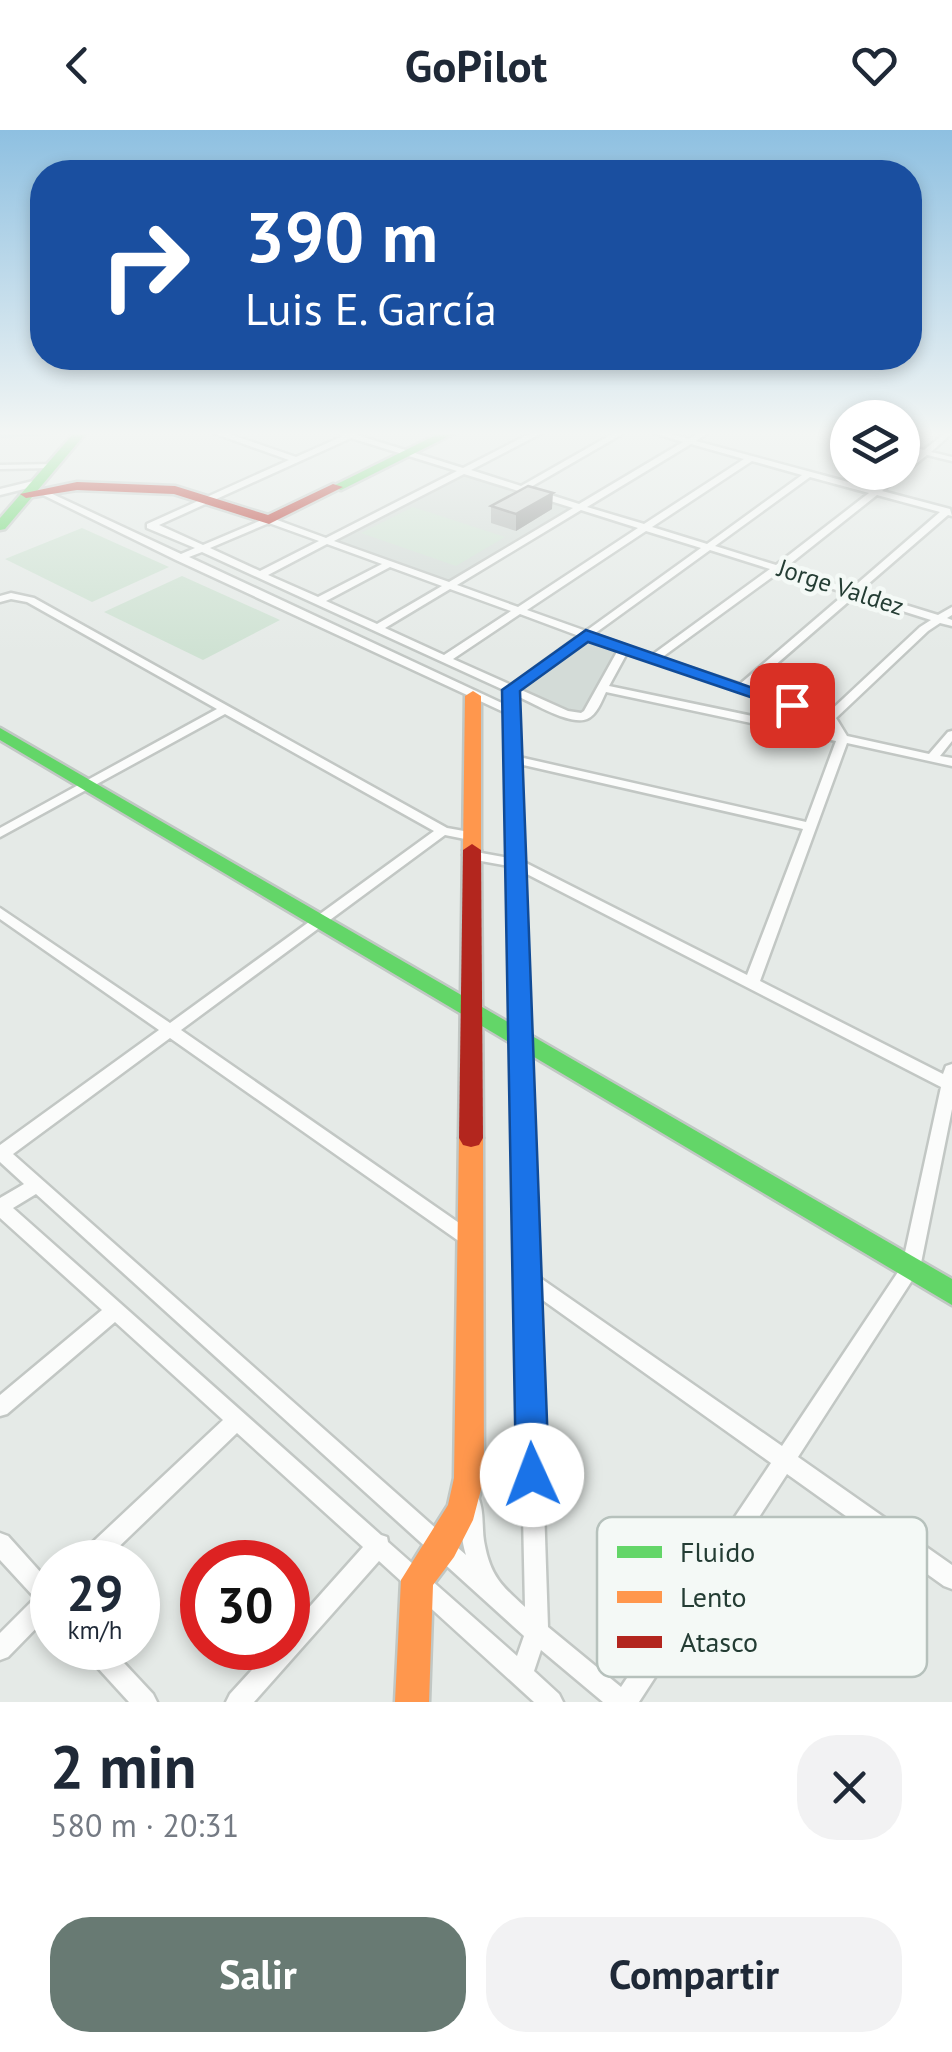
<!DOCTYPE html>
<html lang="es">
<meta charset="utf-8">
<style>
body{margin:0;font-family:"PT Sans",sans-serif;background:#f2f2f3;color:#1f2937;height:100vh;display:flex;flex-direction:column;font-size:38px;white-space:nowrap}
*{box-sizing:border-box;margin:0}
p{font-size:32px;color:#747a83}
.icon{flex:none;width:55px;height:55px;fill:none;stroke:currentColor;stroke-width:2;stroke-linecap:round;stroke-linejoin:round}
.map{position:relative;height:1572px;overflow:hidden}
.panel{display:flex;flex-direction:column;background:#fff;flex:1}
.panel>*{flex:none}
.hud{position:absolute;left:30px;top:30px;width:892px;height:210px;border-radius:40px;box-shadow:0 5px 15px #0003;background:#1a4fa0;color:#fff;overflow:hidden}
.buttons{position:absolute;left:830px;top:270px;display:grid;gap:20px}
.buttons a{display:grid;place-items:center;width:90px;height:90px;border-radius:50%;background:#fff;box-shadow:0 5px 15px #0003;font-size:50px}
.speed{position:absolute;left:30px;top:1410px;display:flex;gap:20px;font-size:50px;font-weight:700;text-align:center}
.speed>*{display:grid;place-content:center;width:130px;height:130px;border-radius:50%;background:#fff;box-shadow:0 5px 15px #0003;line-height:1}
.speed small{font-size:25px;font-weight:400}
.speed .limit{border:15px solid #d22;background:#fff;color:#111}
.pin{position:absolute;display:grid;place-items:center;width:85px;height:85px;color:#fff;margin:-42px;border-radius:20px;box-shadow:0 5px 15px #0006}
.me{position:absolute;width:110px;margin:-55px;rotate:358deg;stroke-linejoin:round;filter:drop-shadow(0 0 8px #0008)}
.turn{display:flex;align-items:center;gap:35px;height:210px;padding:0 50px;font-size:45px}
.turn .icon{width:130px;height:130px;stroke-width:2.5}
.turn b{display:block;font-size:70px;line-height:85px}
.round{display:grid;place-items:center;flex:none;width:105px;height:105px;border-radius:40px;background:#f2f2f3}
.head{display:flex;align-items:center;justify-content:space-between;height:170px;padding:0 50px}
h1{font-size:60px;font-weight:700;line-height:75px}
.action{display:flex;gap:20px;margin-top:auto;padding:20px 50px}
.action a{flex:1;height:115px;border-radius:40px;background:#687a73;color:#fff;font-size:40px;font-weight:700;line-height:115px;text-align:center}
.action a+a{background:#f2f2f3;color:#1f2937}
header{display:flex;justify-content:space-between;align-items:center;height:130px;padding:0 50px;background:#fff;font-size:45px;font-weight:700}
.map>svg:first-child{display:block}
.built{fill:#d3dbd7}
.green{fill:#cfe2d3}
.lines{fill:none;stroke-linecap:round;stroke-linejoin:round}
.stream{stroke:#a8d3d6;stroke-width:4}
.street-casing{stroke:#c2c7c4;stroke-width:5}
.fast-casing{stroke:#c1c7c4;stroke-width:5}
.slow-casing{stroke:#c1c7c4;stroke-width:5}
.jam-casing{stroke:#c1c7c4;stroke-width:5}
.street{fill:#fbfcfb;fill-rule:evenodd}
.fast{fill:#63d668;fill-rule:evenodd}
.slow{fill:#ff974d;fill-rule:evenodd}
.jam{fill:#b3261e;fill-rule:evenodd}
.wall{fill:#b0b4b2}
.shaded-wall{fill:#909291}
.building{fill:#cdd1cf;stroke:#909291;stroke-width:2.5}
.route{fill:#1a73e8;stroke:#114b97;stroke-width:2.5}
.labels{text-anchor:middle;stroke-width:9;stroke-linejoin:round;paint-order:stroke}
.far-street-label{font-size:25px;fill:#243d34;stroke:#f4f9f6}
.key{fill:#f4f9f6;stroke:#b6c1bc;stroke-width:2.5}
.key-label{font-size:28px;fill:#243d34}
</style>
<header><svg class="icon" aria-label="back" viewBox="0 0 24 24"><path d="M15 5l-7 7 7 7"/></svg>GoPilot<svg class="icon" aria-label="heart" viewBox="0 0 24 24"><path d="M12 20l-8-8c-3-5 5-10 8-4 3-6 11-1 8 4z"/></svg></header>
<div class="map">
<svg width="952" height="1572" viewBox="0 0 952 1572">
<rect width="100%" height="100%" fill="#e5eae7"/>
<g class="built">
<polygon points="465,341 581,377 453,455 328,410"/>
<polygon points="586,506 623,519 588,583 575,586 513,559"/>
</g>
<g class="green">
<polygon points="413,377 505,407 456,436 361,403"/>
<polygon points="82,398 169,437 92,472 5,429"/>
<polygon points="182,446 280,490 203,530 104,482"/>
</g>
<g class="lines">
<polyline class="stream" points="0,306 55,303"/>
<g class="street-casing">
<g id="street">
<path d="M213,303H226L296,327L343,306L338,303H358L357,305L463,338L531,303H542L471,340L521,356L614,303H624L529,358L579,374L683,312L654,303H668L689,309L698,303H708L696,311L874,359L895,342H902V337L919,324L902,320V315L924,320L945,303H952L931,322L952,327V331L927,325L882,361L950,379L952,386L948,385L860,461L938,485L952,477V485L947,488L952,490V496L940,493L928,501L836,588L847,606L929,624L948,602L952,601V611L940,626L952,628V636L847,613L760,851L943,944L946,936L952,934V979L920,1138L798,1327L952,1435V1459L944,1456L787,1344L639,1572H603L541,1520L534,1541L559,1564L563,1572H534L379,1431L254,1572H226L230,1564L272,1518H288V1501L363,1417L237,1303L103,1432H77L80,1424L223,1290L115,1192L7,1284L0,1286V1265L102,1180L0,1088V1068L24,1054L0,1032V1015L159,900L0,789V778L170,893L434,701L225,584L0,707V698L217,579L27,472L11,469L0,472V466L11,463L34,468L447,698L475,703L476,706L470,710L445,705L181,900L475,1104L478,1109L475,1114L469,1116L463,1114L170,908L13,1024L466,1425C461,1409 458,1382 464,1367L471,1364L478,1367C485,1382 481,1400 485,1416C491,1447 503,1457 525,1477L509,736L470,729L463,725L470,721L509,728L507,632L505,629L507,626L506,583L176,430L39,363L46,361L181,424L195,418L147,398V394L289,330ZM351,308L457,341L326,408L269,387L203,415L159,395ZM691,314L744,329L644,394L587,377ZM752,331L802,345L707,414L652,397ZM464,344L573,378L449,452L334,411ZM810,347L869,363L776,435L715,416ZM877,365L940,382L851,459L785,438ZM581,380L638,398L518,477L457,455ZM269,393L319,411L260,441L210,418ZM646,401L701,418L586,501L527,480ZM327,414L382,434L318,467L268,445ZM710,420L770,439L652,525L594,504ZM202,422L506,561V575L189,427ZM390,437L442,456L377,494L326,471ZM779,442L846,463L740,554L661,528ZM450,459L511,481L444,525L385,498ZM855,466L931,490L920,497L828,583L750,557ZM520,484L579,506L511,555L453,529ZM588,509L618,520L584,581L581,583L568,581L519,559ZM627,523L826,589L834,603L609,556ZM606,562L836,611L806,692L519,627L517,566C533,573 571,596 587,589C597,585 602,570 606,562ZM519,634L803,699L747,845L522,731ZM523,742L941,957L902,1136L782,1316L536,1145ZM36,1064L524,1506L517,1526L388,1412L387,1407L381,1405L13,1078ZM537,1166L771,1333L621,1557L548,1497Z"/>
<polygon points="53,334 53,338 50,338 0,339 0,335"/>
<polygon points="33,351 36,352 36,356 0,365 0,359"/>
<polygon points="0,1403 8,1406 52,1455 52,1482 8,1527 0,1530 0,1503 35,1468 0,1430"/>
<polygon points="84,1518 110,1518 153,1564 157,1572 129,1572 87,1526"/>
</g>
</g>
<g class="fast-casing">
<g id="fast">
<polygon points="74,303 86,303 5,399 0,400 0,388"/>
<polygon points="440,303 455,303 341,360 331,357"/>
<polygon points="0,598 952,1149 952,1175 0,610"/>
</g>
</g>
<g class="slow-casing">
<g id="slow">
<polygon points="473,561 481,566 481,720 472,726 463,720 465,566"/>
<polygon points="471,999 479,1001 483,1008 484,1348 473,1390 454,1427 433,1455 429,1572 395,1572 401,1450 448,1375 454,1348 459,1008 463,1001"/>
</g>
</g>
<g class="jam-casing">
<g id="jam">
<polygon points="77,352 175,356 268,385 333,354 343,357 269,394 174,364 77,360 26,368 20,364"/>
<polygon points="472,714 481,720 483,1008 479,1015 471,1017 463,1015 459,1008 463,720"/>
</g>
</g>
<use href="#street" class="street"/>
<use href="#fast" class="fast"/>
<use href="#slow" class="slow"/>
<use href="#jam" class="jam"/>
</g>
<polygon class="wall" points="491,376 552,379 516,401 491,393"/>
<polygon class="shaded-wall" points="553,363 552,379 516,401 516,384"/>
<polygon class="building" points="528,356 553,363 516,384 491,376"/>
<linearGradient id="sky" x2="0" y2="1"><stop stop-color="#8ec0e1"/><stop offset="0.58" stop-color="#f3f6f4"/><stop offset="1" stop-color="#f3f6f4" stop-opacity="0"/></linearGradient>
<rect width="952" height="523" fill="url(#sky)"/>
<polygon class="route" points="586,500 802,575 792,581 786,579 588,512 520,561 549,1345 545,1357 532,1362 520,1357 516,1345 502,560"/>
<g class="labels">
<g class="far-street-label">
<text transform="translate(841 457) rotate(18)" y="9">Jorge Valdez</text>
</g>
</g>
<rect x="597" y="1387" width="330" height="160" rx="15" class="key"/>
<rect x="617" y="1416" width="45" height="12" fill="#63d668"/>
<rect x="617" y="1461" width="45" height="12" fill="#ff974d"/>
<rect x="617" y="1506" width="45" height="12" fill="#b3261e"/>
<g class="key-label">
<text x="680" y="1432">Fluido</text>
<text x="680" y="1477">Lento</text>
<text x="680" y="1522">Atasco</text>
</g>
</svg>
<div class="buttons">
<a><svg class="icon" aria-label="layers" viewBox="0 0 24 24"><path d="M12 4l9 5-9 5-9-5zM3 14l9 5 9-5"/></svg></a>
</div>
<div class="speed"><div>29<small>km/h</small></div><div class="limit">30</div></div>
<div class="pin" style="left:792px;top:575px;background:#d93025"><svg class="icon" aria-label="arrive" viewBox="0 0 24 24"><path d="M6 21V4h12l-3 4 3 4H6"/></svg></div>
<svg class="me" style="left:532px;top:1345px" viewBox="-20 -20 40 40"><circle r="19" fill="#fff"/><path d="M0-13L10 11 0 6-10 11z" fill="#1a73e8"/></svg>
<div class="hud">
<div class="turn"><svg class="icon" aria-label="right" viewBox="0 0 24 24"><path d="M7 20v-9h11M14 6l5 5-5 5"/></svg><div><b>390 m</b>Luis E. García</div></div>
</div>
</div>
<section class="panel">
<div class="head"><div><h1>2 min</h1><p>580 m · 20:31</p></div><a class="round"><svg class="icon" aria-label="close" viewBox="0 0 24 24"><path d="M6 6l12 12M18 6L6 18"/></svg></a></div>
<div class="action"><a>Salir</a><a>Compartir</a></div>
</section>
